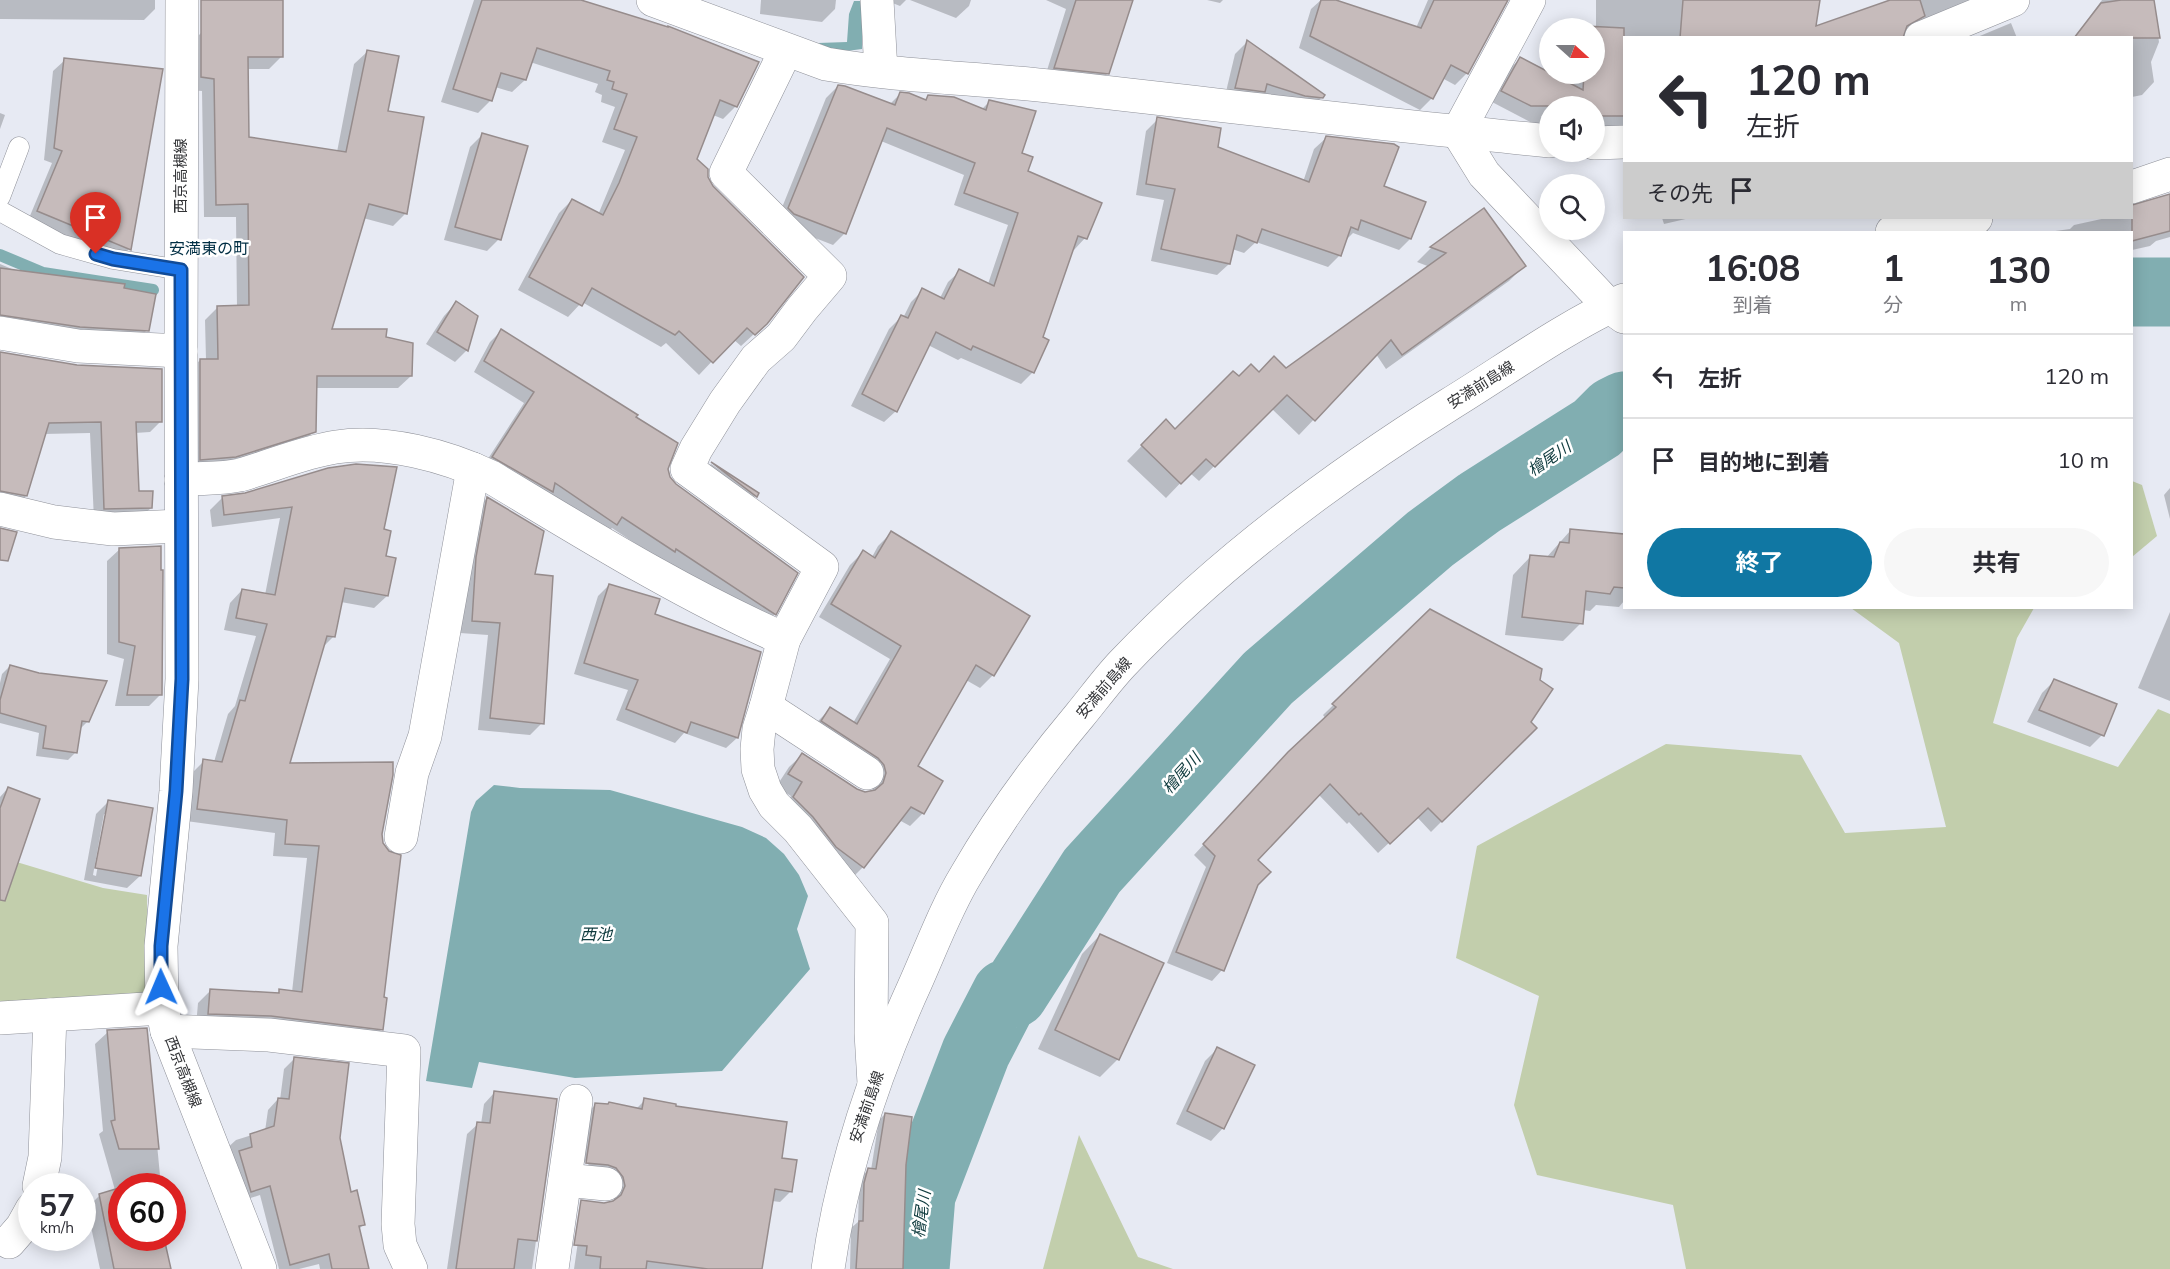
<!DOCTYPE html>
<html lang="ja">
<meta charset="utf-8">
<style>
body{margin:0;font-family:Mulish,"Noto Sans JP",sans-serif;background:#f7f7f7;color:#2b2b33;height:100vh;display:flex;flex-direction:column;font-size:22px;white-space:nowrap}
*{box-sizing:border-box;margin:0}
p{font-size:20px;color:#7c7c81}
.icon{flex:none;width:33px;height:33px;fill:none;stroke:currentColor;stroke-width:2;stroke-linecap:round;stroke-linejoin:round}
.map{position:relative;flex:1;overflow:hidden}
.drawer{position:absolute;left:1623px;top:231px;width:510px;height:378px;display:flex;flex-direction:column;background:#fff;border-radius:0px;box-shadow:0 3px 15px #0003}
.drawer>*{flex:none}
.guide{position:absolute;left:1623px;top:36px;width:510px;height:183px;border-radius:0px;box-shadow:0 3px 15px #0003;background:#fff;color:#2b2b33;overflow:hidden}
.needle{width:39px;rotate:111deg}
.fabs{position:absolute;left:1539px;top:18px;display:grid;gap:12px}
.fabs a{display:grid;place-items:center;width:66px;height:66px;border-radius:50%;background:#fff;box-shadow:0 3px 15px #0003;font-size:30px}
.speed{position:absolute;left:18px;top:1173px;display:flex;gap:12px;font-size:30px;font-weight:700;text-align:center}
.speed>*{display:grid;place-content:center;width:78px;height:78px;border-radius:50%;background:#fff;box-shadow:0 3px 15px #0003;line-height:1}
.speed small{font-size:15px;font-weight:400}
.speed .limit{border:9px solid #d22;background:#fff;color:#111}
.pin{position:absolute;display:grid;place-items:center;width:51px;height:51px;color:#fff;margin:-62px -26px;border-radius:50% 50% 50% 0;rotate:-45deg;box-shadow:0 0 6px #0007}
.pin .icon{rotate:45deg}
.me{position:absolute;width:66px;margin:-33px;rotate:359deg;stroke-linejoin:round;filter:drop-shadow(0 0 4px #0008)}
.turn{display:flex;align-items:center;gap:21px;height:126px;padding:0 24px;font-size:27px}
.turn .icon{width:78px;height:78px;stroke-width:2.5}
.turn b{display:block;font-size:42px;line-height:51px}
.then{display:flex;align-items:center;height:57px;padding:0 24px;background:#0003;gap:12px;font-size:22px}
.eta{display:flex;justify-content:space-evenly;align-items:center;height:102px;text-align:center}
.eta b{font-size:36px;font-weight:700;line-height:42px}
.cta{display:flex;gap:12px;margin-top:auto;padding:12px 24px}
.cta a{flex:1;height:69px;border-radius:36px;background:#1077a3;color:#fff;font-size:24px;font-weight:700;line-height:69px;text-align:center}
.cta a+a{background:#f7f7f7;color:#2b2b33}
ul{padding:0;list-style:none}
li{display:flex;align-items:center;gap:18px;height:84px;padding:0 24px;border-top:2px solid #e1e1e2}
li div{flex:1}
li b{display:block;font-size:22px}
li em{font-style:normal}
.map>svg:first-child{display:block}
.green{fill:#c2ceac}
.water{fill:#81aeb1}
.shadow{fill:#0003;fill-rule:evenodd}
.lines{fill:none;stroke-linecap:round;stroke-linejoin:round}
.stream{stroke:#81aeb1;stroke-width:12}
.river{stroke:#81aeb1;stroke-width:69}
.building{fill:#c6bbbb;stroke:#968c8c;stroke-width:1.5}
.service-casing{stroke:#8f9199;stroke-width:21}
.minor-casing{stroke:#8f9199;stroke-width:34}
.secondary-casing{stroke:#8f9199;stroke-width:34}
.primary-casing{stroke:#8f9199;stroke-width:34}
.service{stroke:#fff;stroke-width:20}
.minor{stroke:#fff;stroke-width:33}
.secondary{stroke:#fff;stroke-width:33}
.primary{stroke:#fff;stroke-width:33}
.route-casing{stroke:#114b97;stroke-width:15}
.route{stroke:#1a73e8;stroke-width:10}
.labels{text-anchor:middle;stroke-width:5;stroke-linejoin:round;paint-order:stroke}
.street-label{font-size:15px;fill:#323336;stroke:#fff}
.neighbourhood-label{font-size:16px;fill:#002e43;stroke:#fff}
.water-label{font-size:16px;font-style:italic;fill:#0e3a3d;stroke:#fff}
</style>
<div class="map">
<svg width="2170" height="1269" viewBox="0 0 2170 1269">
<rect width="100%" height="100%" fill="#e7eaf3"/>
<g class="green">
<polygon points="2132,481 2142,485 2157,536 2132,557"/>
<polygon points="1851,608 2034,608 2017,638 1993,723 2118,767 2158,709 2170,714 2170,1269 1686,1269 1673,1205 1537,1175 1514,1105 1539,996 1456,958 1477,846 1666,744 1801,755 1845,833 1946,827 1899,643"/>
<polygon points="0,857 103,888 147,895 148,987 140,1001 0,1009"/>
<polygon points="1079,1135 1138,1257 1173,1269 1043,1269"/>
</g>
<g class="water">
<polygon points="854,1 862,1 862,49 839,52 818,43 847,42 849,14"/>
<polygon points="494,785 520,788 610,790 742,827 766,838 784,854 799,875 808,896 797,929 810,969 722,1071 575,1078 479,1062 472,1088 426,1081 471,812 476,801"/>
</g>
<g class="shadow">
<polygon points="0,0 155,0 155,9 144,20 0,19"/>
<polygon points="212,0 283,0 282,56 269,69 246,69 247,138 337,152 354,64 367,52 386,113 422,118 405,214 393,226 363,218 329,331 384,338 411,376 398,388 315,388 314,431 301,444 188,472 188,373 200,360 206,360 205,320 218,307 237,307 236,217 204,217 202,91 188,90 188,46 201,33"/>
<polygon points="474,0 576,0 736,106 723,119 713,115 696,159 706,177 766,323 741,346 733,339 699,375 666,343 661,347 582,302 568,317 518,290 559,213 572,200 598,215 625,150 602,142 615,107 601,102 602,95 595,92 598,84 530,62 525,80 512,92 495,87 490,101 478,113 441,102"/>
<polygon points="761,0 836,0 835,9 822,22 760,14"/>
<polygon points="885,0 906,0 900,6"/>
<polygon points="910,0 971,0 969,6 956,18"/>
<polygon points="1046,0 1132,0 1108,73 1095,86 1044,80 1066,9"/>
<polygon points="1207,0 1223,0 1220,3"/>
<polygon points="1321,0 1331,0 1416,28 1428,0 1506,0 1467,73 1455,85 1442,78 1432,98 1420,110 1299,48 1311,9"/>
<polygon points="1596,0 1818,0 1814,28 1895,0 1976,0 1902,31 1774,38 1624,38 1624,126 1594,126 1594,106 1550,106 1550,125 1536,125 1492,102 1509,69 1520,59 1574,87 1574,74 1594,74 1594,28 1585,28 1596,28"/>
<polygon points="2102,0 2153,0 2159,42 2151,62 2154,82 2142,95 2132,97 2132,38 2074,38"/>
<polygon points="2011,23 2017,38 1975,38"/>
<polygon points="1247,42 1322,97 1309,110 1224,100 1235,54"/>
<polygon points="65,60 129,249 118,260 27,223 52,163 44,160 53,71"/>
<polygon points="838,86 889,105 900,94 924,101 929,96 982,109 989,102 1020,154 1026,172 1085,238 1074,250 1072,249 1041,338 1033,372 1021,384 961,358 958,360 928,345 896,411 884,422 851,406 889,329 901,317 903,318 911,302 923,290 940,298 948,282 960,271 988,284 1008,225 954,205 964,175 881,141 845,233 833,245 782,225 777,220 826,98"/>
<polygon points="0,113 5,115 0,129"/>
<polygon points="1158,119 1216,148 1303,182 1314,149 1326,138 1383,187 1410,239 1399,250 1353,233 1345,241 1340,255 1328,267 1256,242 1244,253 1232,249 1229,264 1217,275 1151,261 1164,200 1136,195 1146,131"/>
<polygon points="482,135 499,239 487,251 444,240 470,147"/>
<polygon points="2170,194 2170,237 2156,241 2150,246 2132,250 2132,232 2048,232 2070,229 2074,225 2106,218 2132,218 2132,207 2138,206"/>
<polygon points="1484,210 1524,266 1509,281 1386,369 1376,354 1299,435 1272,409 1199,481 1190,473 1166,498 1127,461 1166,421 1175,431 1239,378 1286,370 1430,267 1417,262 1431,248"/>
<polygon points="1662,218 1690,218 1664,224"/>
<polygon points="0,264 19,272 122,289 147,330 136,341 0,327"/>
<polygon points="456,303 467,350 455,362 426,344 444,316"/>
<polygon points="501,331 634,417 667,469 669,478 775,614 764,624 665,560 663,562 612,528 605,535 482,468 524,403 474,372 490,342"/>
<polygon points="0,354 161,421 150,432 135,433 137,492 151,508 139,519 94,520 90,433 44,434 26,496 15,507 0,503"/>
<polygon points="711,464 757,494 744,508 700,475"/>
<polygon points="2170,488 2170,519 2164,495"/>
<polygon points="246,494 382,530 384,557 394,559 387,596 374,608 341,602 334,636 322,648 288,764 381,834 382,1029 369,1042 196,1026 198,1003 210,991 276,995 280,991 292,992 307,858 273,856 275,833 186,821 191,774 204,761 214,762 228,714 235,706 256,636 224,630 230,603 242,590 265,595 280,518 212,527 210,510 222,498"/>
<polygon points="487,498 533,576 542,723 530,735 478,730 488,635 460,633 475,511"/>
<polygon points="1570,531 1624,536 1624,601 1619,607 1596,605 1590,611 1583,610 1581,623 1563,641 1505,635 1513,575 1531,556 1546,558"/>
<polygon points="891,533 993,675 980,688 966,680 916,767 923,813 910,826 899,820 863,867 850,880 781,811 791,796 776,787 789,767 802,755 857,790 865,793 872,792 873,787 817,722 830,709 853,723 890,659 819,617 850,565 863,552 872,557 878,546"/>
<polygon points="120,549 161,694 149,706 115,706 124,659 107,654 107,561"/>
<polygon points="609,585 654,615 737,738 726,748 684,733 675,743 616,720 628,690 574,674 598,596"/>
<polygon points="1430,611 1535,728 1431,832 1417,817 1378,853 1349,822 1347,824 1318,794 1256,860 1257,884 1222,970 1212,981 1167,963 1206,867 1194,855 1278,764 1326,719 1323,715"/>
<polygon points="2170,612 2170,701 2138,688"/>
<polygon points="10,666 88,721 79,730 76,752 68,760 36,756 39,733 0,723 0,683 2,674"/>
<polygon points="2054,681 2102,735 2090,747 2027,722 2042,693"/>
<polygon points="8,788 0,864 0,797"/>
<path d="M108,802L140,876L127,888L84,880L96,814ZM104,814H107L96,876L93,875Z"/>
<polygon points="1100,935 1118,1059 1100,1077 1038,1049 1082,954"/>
<polygon points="146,1029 161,1186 122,1186 122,1238 163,1238 170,1269 100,1269 87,1208 100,1195 115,1190 99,1134 103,1131 95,1044 108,1032"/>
<polygon points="1217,1049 1223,1128 1211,1141 1176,1124 1205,1061"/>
<polygon points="295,1058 339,1138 349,1193 364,1224 358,1230 367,1269 320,1269 319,1264 299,1269 279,1269 260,1195 241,1201 225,1150 236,1140 265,1131 268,1110 278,1099 280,1100 284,1069"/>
<polygon points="494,1093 556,1100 532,1269 447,1269 467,1134 478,1124 481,1124 484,1104"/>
<polygon points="645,1100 780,1159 791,1191 780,1202 772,1201 761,1269 574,1269 582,1214 612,1203 614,1199 613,1188 587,1175 590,1153 585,1162 576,1171 584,1116 595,1105 636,1109"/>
<polygon points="885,1114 904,1165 903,1269 850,1269 851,1228 858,1222 859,1190 862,1176 868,1170 871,1170 879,1120"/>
</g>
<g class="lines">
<polyline class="stream" points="0,255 43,273 153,290"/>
<g class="river">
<polyline points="2132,292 2170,292"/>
<polyline points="915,1269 921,1195 976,1052 1006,994 1014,993 1092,871 1268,678 1430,539 1479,503 1597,428 1614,411 1624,406"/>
</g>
</g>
<g class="building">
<polygon points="201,0 283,0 283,57 248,57 249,137 346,152 367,50 399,56 388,111 424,117 407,214 369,204 332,329 387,329 386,337 413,343 412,376 317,376 316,432 236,457 200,460 200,359 218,359 217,306 249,305 248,204 216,205 214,79 201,77"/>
<polygon points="482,0 581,0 668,27 668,26 759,62 737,107 720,100 697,159 708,169 708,177 713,186 804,277 767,324 755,335 747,328 713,363 679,331 675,335 592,288 582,306 529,277 572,199 603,215 619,183 637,137 614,129 627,94 612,89 614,82 607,80 610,71 537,48 526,80 501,73 492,101 453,89"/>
<polygon points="1076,0 1133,0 1109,74 1054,68"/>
<polygon points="1321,0 1336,0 1421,28 1434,0 1508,0 1468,74 1451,65 1433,99 1310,36"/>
<polygon points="1683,0 1820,0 1816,26 1890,0 1920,0 1925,16 1907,26 1903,38 1680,38"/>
<polygon points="2121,0 2154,0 2160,38 2074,38 2101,3"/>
<polygon points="1585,26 1624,28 1624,116 1594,116 1594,106 1531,106 1501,91 1520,57 1583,90 1584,74 1594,74 1594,28 1585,28"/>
<polygon points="1247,40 1325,95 1323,98 1305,96 1267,84 1265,92 1235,88"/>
<polygon points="64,58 163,69 131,250 37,211 62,151 54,148"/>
<polygon points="838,85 845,86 895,105 900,92 909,93 926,100 928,95 954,97 986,110 989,100 1036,111 1022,153 1033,157 1028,171 1102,203 1087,239 1078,236 1043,337 1049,340 1034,373 973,346 971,350 936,332 897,412 862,394 901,315 908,318 922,288 944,299 959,269 994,286 1018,213 964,193 975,163 887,128 846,234 794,214 788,208"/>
<polygon points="1157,117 1221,128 1218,147 1309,182 1326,136 1394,144 1399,147 1384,186 1426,202 1411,239 1361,220 1358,230 1351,227 1341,256 1262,229 1257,243 1237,235 1230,264 1161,249 1175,189 1146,184"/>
<polygon points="482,133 528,146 501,240 455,227"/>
<polygon points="2170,194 2170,231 2132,241 2132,205"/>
<polygon points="1484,208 1526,266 1402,355 1391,340 1315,421 1287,395 1215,467 1206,459 1181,484 1141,445 1166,419 1175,429 1233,371 1239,376 1251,364 1259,372 1274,356 1286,368 1446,253 1430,247"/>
<polygon points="0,268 125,284 124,288 156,294 149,331 80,327 0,315"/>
<polygon points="456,301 478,316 468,351 437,332"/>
<polygon points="501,329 638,415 636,417 678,443 668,469 670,477 676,484 798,573 776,615 676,549 675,552 622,517 617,525 555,483 553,492 492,457 534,392 484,361"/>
<polygon points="0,352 77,365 162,369 162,422 136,422 139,491 153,491 152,508 104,509 101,422 49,423 27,496 0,491"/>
<polygon points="711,462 759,493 757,497"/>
<polygon points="356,464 397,467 384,529 391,531 386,556 396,558 388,596 345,588 335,637 327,636 290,763 393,762 393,775 382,834 383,843 389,851 401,855 384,997 387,998 383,1030 271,1016 208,1014 210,989 279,993 279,989 302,992 319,846 285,844 287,820 197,809 203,759 222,762 240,700 245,701 267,624 236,618 242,589 275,595 292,507 224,515 222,496 245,493 328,468"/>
<polygon points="487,497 544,531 535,574 553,576 544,724 490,718 500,623 472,621 476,557"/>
<polygon points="0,528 17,532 8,561 0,560"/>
<polygon points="1570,529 1624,534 1624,588 1614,587 1610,594 1586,591 1583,624 1522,617 1530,555 1554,557 1560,542 1569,543"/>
<polygon points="891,531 1030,616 994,676 976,665 918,766 943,781 924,814 911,807 864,868 836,847 813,817 793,797 802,782 788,774 802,753 857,789 865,792 875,790 883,783 886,773 884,765 878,758 821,721 830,707 857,724 901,646 831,604 863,550 875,558"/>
<polygon points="161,546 161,570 163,570 162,695 127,695 135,646 119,642 119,548"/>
<polygon points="609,584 660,599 655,614 761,652 738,738 691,722 687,733 626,709 638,680 584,663"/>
<polygon points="1430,609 1542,669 1540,680 1553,689 1531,722 1537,728 1442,822 1428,808 1390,844 1361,813 1359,815 1330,784 1258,860 1271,872 1258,885 1224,971 1176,952 1215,856 1203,844 1288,752 1336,707 1332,704"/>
<polygon points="10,665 39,673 107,681 89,722 82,721 77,753 43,748 46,726 0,713 0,700"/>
<polygon points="2054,679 2117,704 2104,736 2039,710"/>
<polygon points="8,787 40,799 5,901 0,900 0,808"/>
<polygon points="108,800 153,808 141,876 95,868"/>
<polygon points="1100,934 1164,963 1119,1060 1055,1030"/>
<polygon points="147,1028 159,1149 119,1149 111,1121 115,1120 107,1030"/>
<polygon points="1217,1047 1255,1065 1224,1129 1187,1111"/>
<polygon points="294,1057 349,1063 340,1138 351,1192 357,1190 365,1225 359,1226 369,1269 332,1269 329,1254 290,1265 270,1186 251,1192 239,1151 252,1147 250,1134 274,1126 278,1098 289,1099"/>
<polygon points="494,1091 557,1099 537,1241 518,1239 514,1269 456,1269 477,1122 490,1123"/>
<polygon points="644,1098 676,1104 676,1106 787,1122 782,1158 797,1160 792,1192 775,1189 762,1269 708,1269 647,1261 646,1269 600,1269 601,1257 586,1255 587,1246 574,1245 581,1200 604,1203 613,1201 621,1195 625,1186 623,1177 616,1168 608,1165 586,1163 595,1103 608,1104 609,1102 642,1109"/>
<polygon points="885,1113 912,1117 906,1165 903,1269 856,1269 859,1221 863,1221 864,1183 868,1168 876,1169"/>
<polygon points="152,1178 153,1186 123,1186"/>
<polygon points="122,1187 122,1238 164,1238 171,1269 114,1269 99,1194"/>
</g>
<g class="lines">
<g class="service-casing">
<g id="service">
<polyline points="0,197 19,147"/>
<polyline points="0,211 60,244 113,259 181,270"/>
</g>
</g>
<g class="minor-casing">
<g id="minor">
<path d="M653,0L826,64C902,77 980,78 1057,87C1221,105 1385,125 1550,141"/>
<polyline points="877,0 881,71"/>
<polyline points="1921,38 2013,0"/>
<polyline points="786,50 726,173 830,276 802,309 781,337 756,359 725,402 696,449 687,469 822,567 784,639 766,707 867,773"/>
<polyline points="1458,132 1484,174 1610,307 1624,317"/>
<polyline points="1458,132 1529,0"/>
<polyline points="1594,143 1624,142"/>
<polyline points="0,333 78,346 181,351"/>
<path d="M181,480C200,478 222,479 240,475C272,466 303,452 336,447C385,439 447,456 491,477C586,534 682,594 784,639"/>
<polyline points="0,509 54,522 113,529 181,526"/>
<polyline points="766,707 759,729 757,749 758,769 765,790 774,805 798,829 872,923 871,1033 874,1083"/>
<polyline points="401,837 412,773 425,736 473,469"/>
<polyline points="0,1018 162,1008"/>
<polyline points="167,1031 269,1035 404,1051 398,1224 400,1245 411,1269"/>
<polyline points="565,1180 606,1184"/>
<polyline points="39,1186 45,1157 50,1015"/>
<polyline points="9,1242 22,1227 32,1209"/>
<polyline points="552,1269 576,1101"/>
</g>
</g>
<g class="secondary-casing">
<g id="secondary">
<polyline points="2132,187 2170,174"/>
<polyline points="1892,232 1976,218"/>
<path d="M828,1269C842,1169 874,1074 916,982C932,946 946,908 966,875C999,818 1038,765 1080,715C1094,698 1107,680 1122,664C1218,563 1332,478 1450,404C1507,369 1563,328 1624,300"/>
</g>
</g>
<g class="primary-casing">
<polyline id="primary" points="182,0 181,351 182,679 176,791 161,946 162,1008 167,1031 260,1269"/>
</g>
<use href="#service" class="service"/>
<use href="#minor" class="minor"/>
<use href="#secondary" class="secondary"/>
<use href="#primary" class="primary"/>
</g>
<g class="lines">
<g class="route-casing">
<polyline id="route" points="96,254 113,259 181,270 182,679 176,791 161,946 161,987"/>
</g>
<use href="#route" class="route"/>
</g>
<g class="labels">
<g class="street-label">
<text transform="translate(181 176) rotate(-90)" y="5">西京高槻線</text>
<text transform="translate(1481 385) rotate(-32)" y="5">安満前島線</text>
<text transform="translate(1104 688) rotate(-49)" y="5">安満前島線</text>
<text transform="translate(183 1072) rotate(69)" y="5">西京高槻線</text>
<text transform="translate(867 1107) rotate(-71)" y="5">安満前島線</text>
</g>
<g class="neighbourhood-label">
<text x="209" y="254">安満東の町</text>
</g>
<g class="water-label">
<text transform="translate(1549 458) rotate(-34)" y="6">檜尾川</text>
<text transform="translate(1181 773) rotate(-48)" y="6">檜尾川</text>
<text x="596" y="940">西池</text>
<text transform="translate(921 1214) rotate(-82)" y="6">檜尾川</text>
</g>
</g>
</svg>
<div class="fabs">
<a><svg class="needle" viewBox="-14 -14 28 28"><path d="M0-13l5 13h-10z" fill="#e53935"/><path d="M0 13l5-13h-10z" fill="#7c7c81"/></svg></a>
<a><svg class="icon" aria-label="sound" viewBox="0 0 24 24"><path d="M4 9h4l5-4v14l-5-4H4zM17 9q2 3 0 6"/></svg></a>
<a><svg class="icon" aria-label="search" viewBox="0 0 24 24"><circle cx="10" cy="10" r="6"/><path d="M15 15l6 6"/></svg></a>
</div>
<div class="speed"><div>57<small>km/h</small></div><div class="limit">60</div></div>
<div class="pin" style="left:96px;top:254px;background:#d93025"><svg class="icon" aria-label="arrive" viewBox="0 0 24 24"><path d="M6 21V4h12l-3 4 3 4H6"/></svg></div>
<svg class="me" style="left:161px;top:987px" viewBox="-20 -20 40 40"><path d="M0-17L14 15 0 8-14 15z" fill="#1a73e8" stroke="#fff" stroke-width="4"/></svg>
<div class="guide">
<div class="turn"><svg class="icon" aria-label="left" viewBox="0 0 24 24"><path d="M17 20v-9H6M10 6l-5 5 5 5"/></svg><div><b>120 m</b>左折</div></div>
<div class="then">その先<svg class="icon" aria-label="arrive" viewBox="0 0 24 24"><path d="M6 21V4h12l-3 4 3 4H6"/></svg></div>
</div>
<section class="drawer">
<div class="eta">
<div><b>16:08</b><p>到着</p></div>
<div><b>1</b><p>分</p></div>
<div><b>130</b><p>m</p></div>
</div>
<ul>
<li><svg class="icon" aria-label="left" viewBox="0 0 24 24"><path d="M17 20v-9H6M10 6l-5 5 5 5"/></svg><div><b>左折</b></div><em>120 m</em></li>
<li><svg class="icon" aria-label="arrive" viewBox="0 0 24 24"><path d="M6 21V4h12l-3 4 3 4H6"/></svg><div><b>目的地に到着</b></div><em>10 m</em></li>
</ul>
<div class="cta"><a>終了</a><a>共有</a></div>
</section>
</div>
